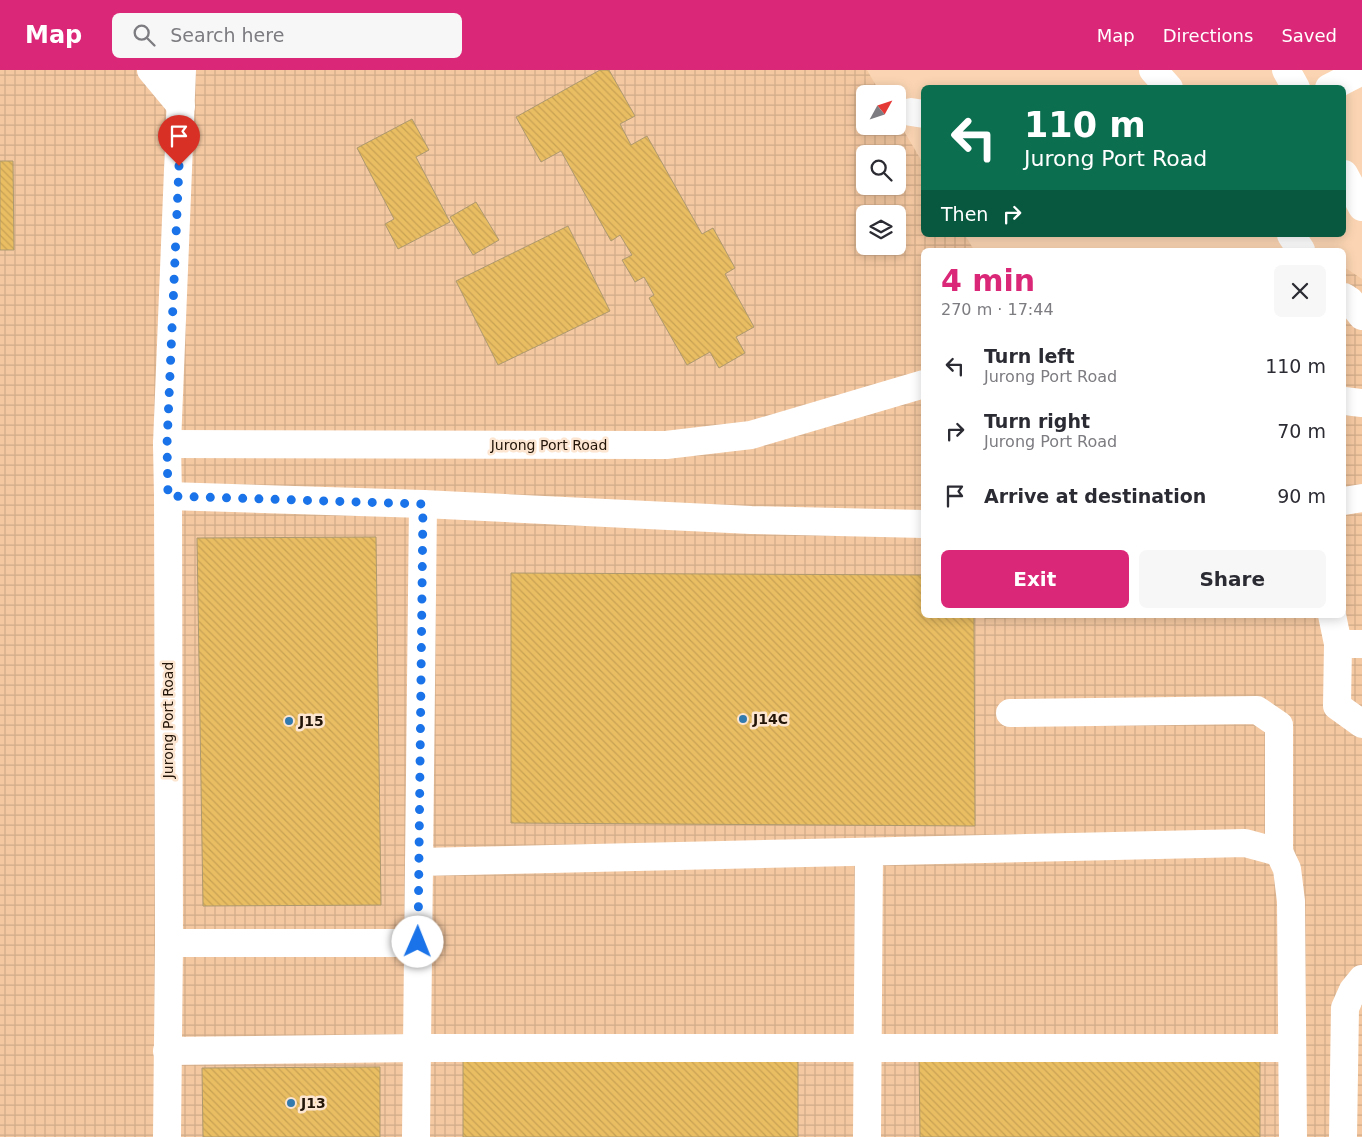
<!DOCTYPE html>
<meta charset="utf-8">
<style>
body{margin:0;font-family:"DejaVu Sans",sans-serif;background:#f7f7f7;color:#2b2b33;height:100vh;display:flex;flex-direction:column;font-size:19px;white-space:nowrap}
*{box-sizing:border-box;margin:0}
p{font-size:16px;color:#7c7c81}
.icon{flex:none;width:28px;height:28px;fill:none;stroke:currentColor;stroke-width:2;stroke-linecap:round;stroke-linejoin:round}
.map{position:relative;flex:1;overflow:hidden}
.details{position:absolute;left:921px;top:178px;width:425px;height:370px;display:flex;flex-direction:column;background:#fff;border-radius:8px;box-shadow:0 2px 12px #0003}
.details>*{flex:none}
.hud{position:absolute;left:921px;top:15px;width:425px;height:152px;border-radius:8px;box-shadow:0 2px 12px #0003;background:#0b6e4f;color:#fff;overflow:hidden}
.needle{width:32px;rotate:50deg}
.buttons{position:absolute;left:856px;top:15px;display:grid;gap:10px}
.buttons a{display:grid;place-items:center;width:50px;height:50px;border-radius:8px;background:#fff;box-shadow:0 2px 12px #0003;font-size:25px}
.pin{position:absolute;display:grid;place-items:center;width:42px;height:42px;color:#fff;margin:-51px -21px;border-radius:50% 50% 50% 0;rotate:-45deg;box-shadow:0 0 5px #0007}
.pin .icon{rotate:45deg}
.me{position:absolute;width:55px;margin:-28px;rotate:1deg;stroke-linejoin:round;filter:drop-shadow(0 0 4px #0008)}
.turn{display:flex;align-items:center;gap:18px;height:105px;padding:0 20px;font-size:22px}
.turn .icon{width:65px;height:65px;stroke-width:2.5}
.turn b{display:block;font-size:35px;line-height:42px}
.then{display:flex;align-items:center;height:48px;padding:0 20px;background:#0003;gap:10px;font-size:19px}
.round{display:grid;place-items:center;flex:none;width:52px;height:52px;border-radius:8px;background:#f7f7f7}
.overview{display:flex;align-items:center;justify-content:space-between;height:85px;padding:0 20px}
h1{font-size:30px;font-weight:800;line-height:38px;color:#db2777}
.cta{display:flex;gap:10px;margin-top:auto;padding:10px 20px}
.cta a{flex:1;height:58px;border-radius:8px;background:#db2777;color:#fff;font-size:20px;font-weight:800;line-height:58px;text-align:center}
.cta a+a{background:#f7f7f7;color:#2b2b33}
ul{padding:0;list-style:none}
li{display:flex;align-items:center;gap:15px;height:65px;padding:0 20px}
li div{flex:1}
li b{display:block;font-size:19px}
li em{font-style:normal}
header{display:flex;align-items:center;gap:30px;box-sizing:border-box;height:70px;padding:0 25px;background:#db2777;color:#fff}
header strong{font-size:24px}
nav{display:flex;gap:28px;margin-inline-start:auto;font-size:18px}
.search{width:350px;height:45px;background:#f7f7f7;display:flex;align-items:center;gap:12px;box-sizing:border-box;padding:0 18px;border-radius:8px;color:#7c7c81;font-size:19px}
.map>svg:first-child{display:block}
.industrial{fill:url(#industrial-grid);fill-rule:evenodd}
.building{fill:url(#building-back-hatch);stroke:#ae996f}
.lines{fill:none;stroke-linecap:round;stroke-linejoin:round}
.minor{stroke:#fff;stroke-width:28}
.route{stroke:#1a73e8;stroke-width:9;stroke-dasharray:0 16.2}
.poi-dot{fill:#337baf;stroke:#fce5d1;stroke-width:2}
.labels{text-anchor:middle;stroke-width:5;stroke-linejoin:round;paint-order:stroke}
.street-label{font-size:14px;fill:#231609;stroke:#fce5d1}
.poi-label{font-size:14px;font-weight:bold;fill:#231609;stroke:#fce5d1;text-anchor:start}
</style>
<header>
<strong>Map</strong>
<div class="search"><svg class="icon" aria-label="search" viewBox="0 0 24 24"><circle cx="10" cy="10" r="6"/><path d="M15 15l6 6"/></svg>Search here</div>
<nav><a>Map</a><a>Directions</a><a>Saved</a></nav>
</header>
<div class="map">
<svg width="1362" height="1067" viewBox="0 0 1362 1067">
<defs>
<pattern id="industrial-grid" width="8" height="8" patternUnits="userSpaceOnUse" patternTransform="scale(1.25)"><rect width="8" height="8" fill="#f4c8a1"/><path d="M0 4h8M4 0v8" fill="none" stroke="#d1ab89"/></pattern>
<pattern id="building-back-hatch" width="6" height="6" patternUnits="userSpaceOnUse" patternTransform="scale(1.25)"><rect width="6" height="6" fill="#e9bd62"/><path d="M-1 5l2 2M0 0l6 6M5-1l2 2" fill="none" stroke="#c8a254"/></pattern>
</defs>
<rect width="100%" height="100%" fill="#fbd5b3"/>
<path class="industrial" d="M0,0H867L881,24H865V56H898V51L924,95V165H965L974,180H924V545H1344V197L1362,209V1067H0ZM865,84H898V116H865ZM865,144H898V176H865Z"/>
<g class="building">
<polygon points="600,0 609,0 635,46 620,54 631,75 647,66 702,164 713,158 735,198 725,204 754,257 736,267 745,283 719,298 710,282 687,295 649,228 654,225 644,207 635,212 622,190 632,185 620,165 611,171 561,81 541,92 516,47"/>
<polygon points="412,49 429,80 416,87 450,152 398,179 385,154 394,149 357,78"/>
<polygon points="0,91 13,91 14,180 0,180"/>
<polygon points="476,132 499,170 473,185 450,147"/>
<polygon points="568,156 610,241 498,295 456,211"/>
<polygon points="376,467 381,835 203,836 197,468"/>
<polygon points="511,503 924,505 924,545 974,545 975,756 511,753"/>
<polygon points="985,545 1070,545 1070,547 985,548"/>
<polygon points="919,984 1260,986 1260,1067 920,1067"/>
<rect x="463" y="986" width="335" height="81"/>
<polygon points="380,997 380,1067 203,1067 202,998"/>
</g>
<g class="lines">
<g class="minor">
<polyline points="151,0 181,36"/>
<polyline points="1153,0 1169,18"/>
<polyline points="1286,0 1296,18"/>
<polyline points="1329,18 1362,1"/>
<polyline points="911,42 924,44"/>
<polyline points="1344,104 1362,137"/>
<polyline points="1291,165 1301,180"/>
<polyline points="1344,227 1350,231 1362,246"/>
<polyline points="1344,331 1362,333"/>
<polyline points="167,374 666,375 751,365 924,314"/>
<polyline points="168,426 423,434 751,450 924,454"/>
<polyline points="1344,431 1362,428"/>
<polyline points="1332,545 1338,574 1337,636 1362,654"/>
<polyline points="1338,574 1362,574"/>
<polyline points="1010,643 1257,640 1279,655 1279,782 1287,799 1291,831 1293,1067"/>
<polyline points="419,792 1245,773 1279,782"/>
<polyline points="169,873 419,873"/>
<polyline points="167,981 417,978 1292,978"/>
<polyline points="167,1067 169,873 168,426 167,374 182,0"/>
<polyline points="416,1067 423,434"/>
<polyline points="867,1067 869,782"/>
<polyline points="1343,1067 1345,938 1353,920 1362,909"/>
</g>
</g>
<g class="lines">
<polyline class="route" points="179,96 167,374 168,426 423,434 418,872"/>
</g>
<g class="poi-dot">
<circle cx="743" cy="649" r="5"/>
<circle cx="289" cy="651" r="5"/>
<circle cx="291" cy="1033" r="5"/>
</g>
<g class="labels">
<g class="street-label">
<text x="549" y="380">Jurong Port Road</text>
<text transform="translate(168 650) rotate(-90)" y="5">Jurong Port Road</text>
</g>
<g class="poi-label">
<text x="753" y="654">J14C</text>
<text x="299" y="656">J15</text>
<text x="301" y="1038">J13</text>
</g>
</g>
</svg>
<div class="buttons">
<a><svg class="needle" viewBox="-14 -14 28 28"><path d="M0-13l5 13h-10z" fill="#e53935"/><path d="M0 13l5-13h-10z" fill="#7c7c81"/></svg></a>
<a><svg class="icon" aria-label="search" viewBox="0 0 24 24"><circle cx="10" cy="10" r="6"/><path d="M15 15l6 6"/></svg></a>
<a><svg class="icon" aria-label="layers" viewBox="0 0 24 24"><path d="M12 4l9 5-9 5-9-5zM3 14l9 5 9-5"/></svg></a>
</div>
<div class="pin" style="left:179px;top:96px;background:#d93025"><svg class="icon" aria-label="arrive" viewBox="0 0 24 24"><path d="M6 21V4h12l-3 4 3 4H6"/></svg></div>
<svg class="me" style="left:418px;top:872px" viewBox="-20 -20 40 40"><circle r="19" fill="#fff"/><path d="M0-13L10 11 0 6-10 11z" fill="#1a73e8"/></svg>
<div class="hud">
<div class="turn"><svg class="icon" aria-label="left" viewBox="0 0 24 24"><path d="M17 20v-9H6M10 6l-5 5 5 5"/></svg><div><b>110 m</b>Jurong Port Road</div></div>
<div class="then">Then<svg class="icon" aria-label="right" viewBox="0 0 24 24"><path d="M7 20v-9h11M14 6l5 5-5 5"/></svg></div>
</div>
<section class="details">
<div class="overview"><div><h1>4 min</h1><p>270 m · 17:44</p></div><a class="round"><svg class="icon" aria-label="close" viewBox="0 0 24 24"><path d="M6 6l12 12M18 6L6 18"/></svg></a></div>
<ul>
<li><svg class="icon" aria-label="left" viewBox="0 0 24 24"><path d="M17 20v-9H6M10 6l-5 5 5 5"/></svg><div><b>Turn left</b><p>Jurong Port Road</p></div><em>110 m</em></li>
<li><svg class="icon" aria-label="right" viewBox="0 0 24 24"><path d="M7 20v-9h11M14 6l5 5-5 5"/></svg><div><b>Turn right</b><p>Jurong Port Road</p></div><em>70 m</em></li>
<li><svg class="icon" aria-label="arrive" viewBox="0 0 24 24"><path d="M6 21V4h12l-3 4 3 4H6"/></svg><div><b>Arrive at destination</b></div><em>90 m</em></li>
</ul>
<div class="cta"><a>Exit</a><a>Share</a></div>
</section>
</div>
